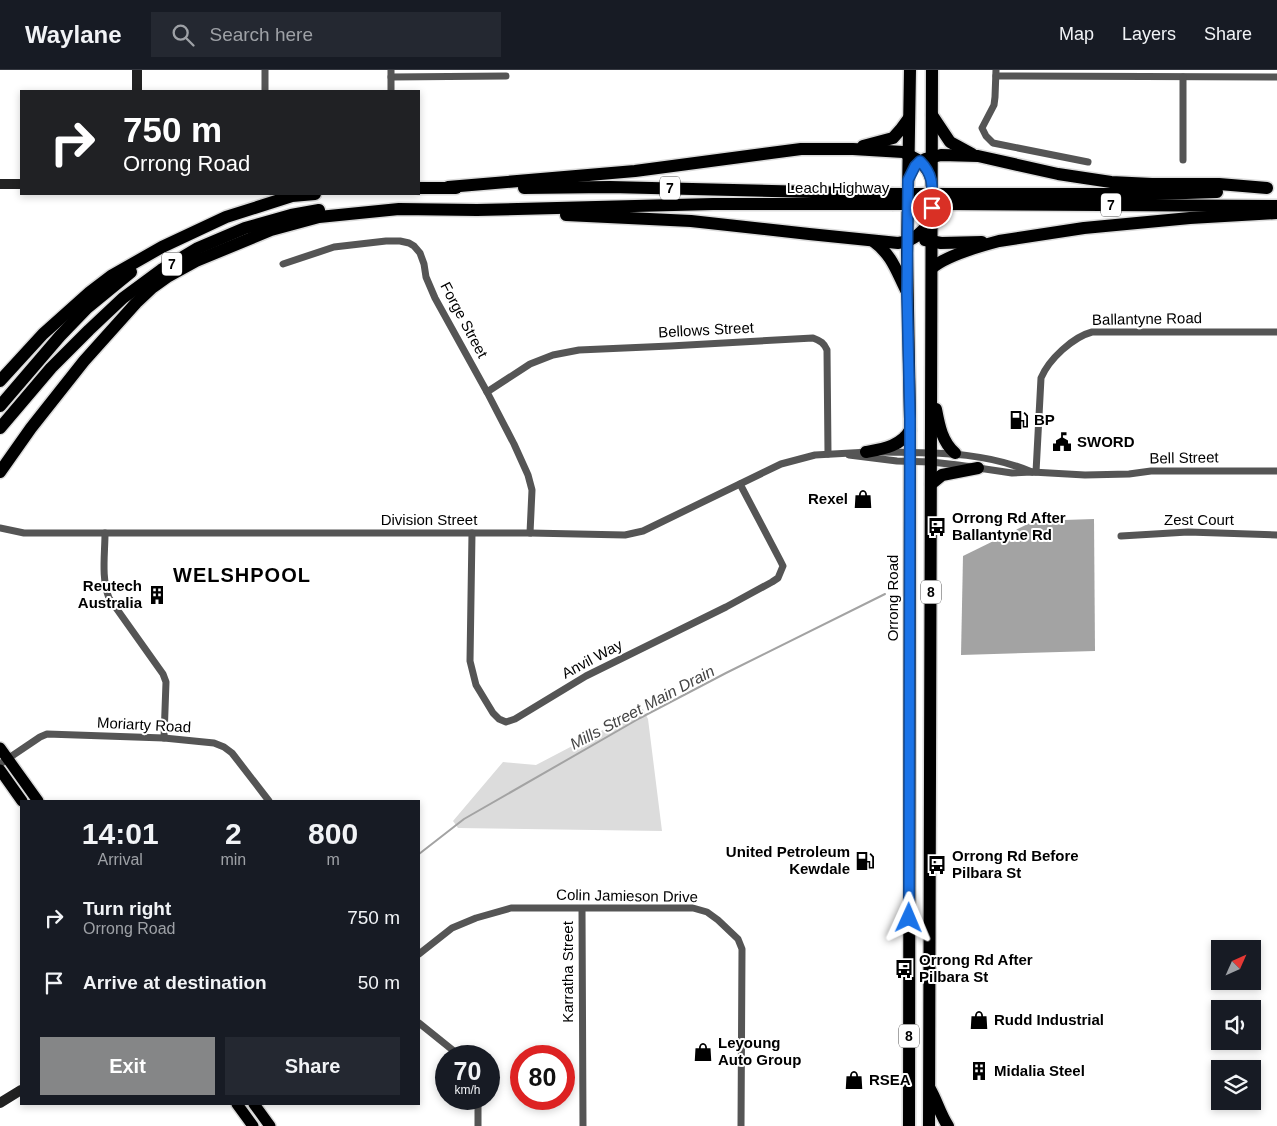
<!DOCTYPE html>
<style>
body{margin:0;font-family:Arial,sans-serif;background:#242831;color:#f1f3f6;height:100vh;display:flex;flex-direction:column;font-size:19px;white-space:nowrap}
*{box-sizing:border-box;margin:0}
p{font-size:16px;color:#9ea1a6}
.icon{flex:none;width:28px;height:28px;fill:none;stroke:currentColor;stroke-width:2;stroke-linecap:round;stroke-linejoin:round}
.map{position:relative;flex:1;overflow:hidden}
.panel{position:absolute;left:20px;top:730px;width:400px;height:305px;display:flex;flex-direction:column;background:#171b24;border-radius:0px;box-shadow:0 2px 8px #0003}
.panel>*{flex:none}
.top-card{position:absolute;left:20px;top:20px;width:400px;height:105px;border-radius:0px;box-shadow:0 2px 8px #0003;background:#202124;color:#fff;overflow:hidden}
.needle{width:32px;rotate:45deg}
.buttons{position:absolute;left:1211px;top:870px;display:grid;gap:10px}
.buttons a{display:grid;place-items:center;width:50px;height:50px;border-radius:0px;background:#171b24;box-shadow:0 2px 8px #0003;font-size:25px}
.speed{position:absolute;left:435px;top:975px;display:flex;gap:10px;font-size:25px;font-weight:700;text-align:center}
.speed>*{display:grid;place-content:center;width:65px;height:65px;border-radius:50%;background:#171b24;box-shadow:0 2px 8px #0003;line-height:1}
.speed small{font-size:12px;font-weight:400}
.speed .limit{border:8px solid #d22;background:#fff;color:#111}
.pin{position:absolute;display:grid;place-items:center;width:42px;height:42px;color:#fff;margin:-21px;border:2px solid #fff;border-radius:50%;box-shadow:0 1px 5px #0007}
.me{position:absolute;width:55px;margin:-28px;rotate:1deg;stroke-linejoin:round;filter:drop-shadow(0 0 4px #0008)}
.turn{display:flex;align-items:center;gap:18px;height:105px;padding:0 20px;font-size:22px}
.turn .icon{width:65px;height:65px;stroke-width:2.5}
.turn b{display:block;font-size:35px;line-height:42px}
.eta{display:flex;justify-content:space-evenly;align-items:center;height:85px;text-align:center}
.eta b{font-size:30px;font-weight:700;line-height:35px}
.cta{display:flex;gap:10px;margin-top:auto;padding:10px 20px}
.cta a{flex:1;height:58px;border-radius:0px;background:#858687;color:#fff;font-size:20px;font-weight:700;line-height:58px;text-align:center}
.cta a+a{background:#242831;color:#f1f3f6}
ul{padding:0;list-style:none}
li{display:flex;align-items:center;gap:15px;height:65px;padding:0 20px}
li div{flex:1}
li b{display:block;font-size:19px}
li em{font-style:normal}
header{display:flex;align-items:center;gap:30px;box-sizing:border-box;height:70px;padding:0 25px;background:#171b24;border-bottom:1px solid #363941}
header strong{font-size:24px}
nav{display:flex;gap:28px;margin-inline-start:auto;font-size:18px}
.search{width:350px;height:45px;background:#242831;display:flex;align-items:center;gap:12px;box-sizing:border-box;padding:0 18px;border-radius:0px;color:#9ea1a6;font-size:19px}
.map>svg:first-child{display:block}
.green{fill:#dcdcdc}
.water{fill:#a3a3a3}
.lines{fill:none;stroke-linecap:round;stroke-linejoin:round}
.stream{stroke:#a3a3a3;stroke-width:2}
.primary-casing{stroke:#dbdbdb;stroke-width:14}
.highway-casing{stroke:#dbdbdb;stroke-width:15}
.street{stroke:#555;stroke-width:7}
.secondary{stroke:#222;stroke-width:10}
.primary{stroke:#000;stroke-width:11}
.highway{stroke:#000;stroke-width:12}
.highway-bridge-casing{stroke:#dbdbdb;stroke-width:15;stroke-linecap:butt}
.highway-bridge{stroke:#000;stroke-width:12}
.route-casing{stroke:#114b97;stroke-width:12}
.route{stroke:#1a73e8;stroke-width:9}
.labels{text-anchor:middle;stroke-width:4;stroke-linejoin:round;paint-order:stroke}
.shield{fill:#fff;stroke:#4c4c4c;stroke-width:1}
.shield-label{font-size:14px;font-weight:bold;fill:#000}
.street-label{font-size:15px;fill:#000;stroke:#fff}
.poi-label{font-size:15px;font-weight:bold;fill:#000;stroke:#fff;text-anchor:start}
.water-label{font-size:16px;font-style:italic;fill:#444;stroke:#fff}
.district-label{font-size:20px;font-weight:bold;letter-spacing:1px;fill:#000;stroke:#fff}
</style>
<header>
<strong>Waylane</strong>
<div class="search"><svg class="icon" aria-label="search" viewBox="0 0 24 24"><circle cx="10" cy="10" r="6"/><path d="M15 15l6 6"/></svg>Search here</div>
<nav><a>Map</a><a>Layers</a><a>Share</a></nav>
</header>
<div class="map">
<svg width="1277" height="1056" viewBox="0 0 1277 1056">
<rect width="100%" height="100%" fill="#fff"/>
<polygon class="green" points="643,639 648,649 662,761 458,758 453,751 503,692 536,695"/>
<polygon class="water" points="1094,449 1095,581 961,585 963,486 1034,451"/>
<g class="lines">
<polyline class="stream" points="419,784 464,749 640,648 726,603 885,524"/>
<g class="primary-casing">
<g id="primary">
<polyline points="0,678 38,731"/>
<polyline points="0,700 22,731"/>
<polyline points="237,1034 253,1056"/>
<polyline points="254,1034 270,1056"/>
</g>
</g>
<g class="highway-casing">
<g id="highway">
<polyline points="932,45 950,72 972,84"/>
<polyline points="863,76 893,68 901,59 909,48"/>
<polyline points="925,89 941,85 978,86 1058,104 1111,112 1152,114 1219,114 1267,118"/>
<polyline points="448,117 635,101 801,79 853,79 903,82 920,91 928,101 931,108"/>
<polyline points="419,118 456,118"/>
<polyline points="524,118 610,117 892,124"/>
<polyline points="944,124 1155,124 1217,122"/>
<polyline points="944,134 1277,136"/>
<path d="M566,145L691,151L809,164L898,173C915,171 921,162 932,151"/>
<polyline points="925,170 941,173 982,172"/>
<path d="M873,171C892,185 896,200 906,220"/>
<path d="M932,198C947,185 980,176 999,171L1084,158L1190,148L1277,143"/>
<polyline points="0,311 43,264 90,222 111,206 162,177 226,147 292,126 315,124"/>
<polyline points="0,336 60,266 87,238 131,202"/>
<path d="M936,339C939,355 942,372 955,383"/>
<polyline points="0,358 51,298 89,260 123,228 161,200 198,178 245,158 291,145 319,140"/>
<path d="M866,382C882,379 902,376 910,360"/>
<polyline points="0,402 31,358 84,291 136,233 153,217 167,207 196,191 271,160 319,147 399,139 477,140 713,134 892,134"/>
<polyline points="931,414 942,405 978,398"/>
<path d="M930,1019C937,1031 940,1044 948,1056"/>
<polyline points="909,1056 910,349 907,183 910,0"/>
<polyline points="929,1056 932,0"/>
</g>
</g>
<g class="street">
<polyline points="996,0 995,27 994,35 982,58 986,66 993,73 1088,92"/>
<polyline points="996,6 1277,7"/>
<polyline points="391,7 506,6"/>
<polyline points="265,21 265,0"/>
<polyline points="391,21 391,0"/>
<polyline points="1183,90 1183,7"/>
<polyline points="283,194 334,177 386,171 400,171 409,173 414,176 420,183 424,194 426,207 435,228 487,322 514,374 528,405 532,420 530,463"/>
<path d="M487,322L530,294L553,285L579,280L670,276L813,268C821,271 824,273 827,280L828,384"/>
<path d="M882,382C935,383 982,381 1032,402"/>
<polyline points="849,385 897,391 931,392 958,395 1012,403 1032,402 1085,405 1129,404 1151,401 1277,401"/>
<path d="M1036,402L1041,308C1049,289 1073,267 1092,262H1277"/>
<polyline points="0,458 24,463 530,463 625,465 643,461 781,394 815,385 869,382"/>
<path d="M105,463C105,484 101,508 109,528L163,604L166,612L164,668"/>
<polyline points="472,463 470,591 476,615 493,643 499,649 506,652 515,649 586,606 726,537 772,512 778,508 783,496 780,490 740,414"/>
<polyline points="1121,466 1188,462 1277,465"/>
<polyline points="0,694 40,667 47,664 164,668 214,673 224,677 232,683 269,731"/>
<polyline points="582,839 583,1056"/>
<polyline points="419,884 452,858 476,848 511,838 693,838 707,842 718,850 738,869 742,879 741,1056"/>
<polyline points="419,953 460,986"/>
<polyline points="478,1056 478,1029"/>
</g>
<g class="secondary">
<polyline points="137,21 137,0"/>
<polyline points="0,114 21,114"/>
<polyline points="0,1033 21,1020"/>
</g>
<use href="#primary" class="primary"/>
<use href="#highway" class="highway"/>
<g class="highway-bridge-casing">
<g id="highway-bridge">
<polyline points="892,124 944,124"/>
<polyline points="892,134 944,134"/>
</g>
</g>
<use href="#highway-bridge" class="highway-bridge"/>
</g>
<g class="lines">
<g class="route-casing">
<path id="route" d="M909,848L910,349L907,223L908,110L915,96L920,91C935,106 932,119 932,138"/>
</g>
<use href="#route" class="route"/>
</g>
<defs>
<g id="fuel-bare" transform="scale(1.5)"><path d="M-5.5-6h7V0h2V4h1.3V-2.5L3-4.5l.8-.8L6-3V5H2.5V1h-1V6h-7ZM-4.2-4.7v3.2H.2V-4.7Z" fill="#000" stroke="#fff" stroke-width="2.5" paint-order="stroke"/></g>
<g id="civic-bare" transform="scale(1.5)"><path d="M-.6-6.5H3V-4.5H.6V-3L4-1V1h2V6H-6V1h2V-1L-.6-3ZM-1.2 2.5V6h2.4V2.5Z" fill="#000" stroke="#fff" stroke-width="2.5" paint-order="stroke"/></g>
<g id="shop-bare" transform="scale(1.5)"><path d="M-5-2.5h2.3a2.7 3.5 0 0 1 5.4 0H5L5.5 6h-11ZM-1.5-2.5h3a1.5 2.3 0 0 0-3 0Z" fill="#000" stroke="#fff" stroke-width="2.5" paint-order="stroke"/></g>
<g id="bus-bare" transform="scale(1.5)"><path d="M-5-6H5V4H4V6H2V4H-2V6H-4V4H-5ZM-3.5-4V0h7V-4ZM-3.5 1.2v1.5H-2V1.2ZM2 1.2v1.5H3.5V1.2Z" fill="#000" stroke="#fff" stroke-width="2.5" paint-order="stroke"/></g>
<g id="building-bare" transform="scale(1.5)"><path d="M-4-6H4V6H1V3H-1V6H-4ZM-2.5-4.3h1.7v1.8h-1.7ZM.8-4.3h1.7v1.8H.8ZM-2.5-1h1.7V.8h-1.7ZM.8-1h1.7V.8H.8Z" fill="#000" stroke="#fff" stroke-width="2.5" paint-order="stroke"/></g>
</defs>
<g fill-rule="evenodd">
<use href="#fuel-bare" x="1019" y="350"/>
<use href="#civic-bare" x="1062" y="372"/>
<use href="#shop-bare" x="863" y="429"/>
<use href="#bus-bare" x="937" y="457"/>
<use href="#building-bare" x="157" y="525"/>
<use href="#fuel-bare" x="865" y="791"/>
<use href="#bus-bare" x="937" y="795"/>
<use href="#bus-bare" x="904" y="899"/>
<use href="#shop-bare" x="979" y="950"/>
<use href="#shop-bare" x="703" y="982"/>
<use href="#building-bare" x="979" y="1001"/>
<use href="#shop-bare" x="854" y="1010"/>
</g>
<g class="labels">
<g class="shield">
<rect x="660" y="106.5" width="20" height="23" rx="4"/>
<rect x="1101" y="123.5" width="20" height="23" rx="4"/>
<rect x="162" y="182.5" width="20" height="23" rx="4"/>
<rect x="921" y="510.5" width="20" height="23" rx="4"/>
<rect x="899" y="954.5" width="20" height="23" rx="4"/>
</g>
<g class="shield-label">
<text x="670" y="123">7</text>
<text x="1111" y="140">7</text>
<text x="172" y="199">7</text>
<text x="931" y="527">8</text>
<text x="909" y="971">8</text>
</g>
<g class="street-label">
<text x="838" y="123">Leach Highway</text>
<text transform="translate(1147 249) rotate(-1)" y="5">Ballantyne Road</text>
<text transform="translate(464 250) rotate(62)" y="5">Forge Street</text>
<text transform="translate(706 260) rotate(-3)" y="5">Bellows Street</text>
<text transform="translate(1184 388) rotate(-1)" y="5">Bell Street</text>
<text x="429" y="455">Division Street</text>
<text x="1199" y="455">Zest Court</text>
<text transform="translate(893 528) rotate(-90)" y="5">Orrong Road</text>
<text transform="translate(592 589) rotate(-28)" y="5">Anvil Way</text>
<text transform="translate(144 655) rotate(3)" y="5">Moriarty Road</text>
<text transform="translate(627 826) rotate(1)" y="5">Colin Jamieson Drive</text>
<text transform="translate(568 902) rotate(-90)" y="5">Karratha Street</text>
</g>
<g class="poi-label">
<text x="1034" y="355">BP</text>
<text x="1077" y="377">SWORD</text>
<text x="848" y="434" text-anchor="end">Rexel</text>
<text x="952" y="453">Orrong Rd After<tspan x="952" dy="17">Ballantyne Rd</tspan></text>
<text x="142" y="521" text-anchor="end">Reutech<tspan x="142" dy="17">Australia</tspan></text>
<text x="850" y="787" text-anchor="end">United Petroleum<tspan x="850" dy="17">Kewdale</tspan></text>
<text x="952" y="791">Orrong Rd Before<tspan x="952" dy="17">Pilbara St</tspan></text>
<text x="919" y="895">Orrong Rd After<tspan x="919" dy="17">Pilbara St</tspan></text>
<text x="994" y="955">Rudd Industrial</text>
<text x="718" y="978">Leyoung<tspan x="718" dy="17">Auto Group</tspan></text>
<text x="994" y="1006">Midalia Steel</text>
<text x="869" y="1015">RSEA</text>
</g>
<g class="water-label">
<text transform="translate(642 637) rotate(-28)" y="6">Mills Street Main Drain</text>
</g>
<g class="district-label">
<text x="242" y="512">WELSHPOOL</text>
</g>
</g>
</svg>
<div class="buttons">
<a><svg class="needle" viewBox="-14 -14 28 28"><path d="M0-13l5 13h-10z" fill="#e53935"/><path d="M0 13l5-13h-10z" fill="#9ea1a6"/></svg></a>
<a><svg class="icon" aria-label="sound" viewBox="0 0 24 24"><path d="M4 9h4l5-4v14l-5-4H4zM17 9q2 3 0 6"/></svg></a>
<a><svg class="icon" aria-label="layers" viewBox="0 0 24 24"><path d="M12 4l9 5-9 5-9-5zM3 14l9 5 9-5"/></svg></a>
</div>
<div class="speed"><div>70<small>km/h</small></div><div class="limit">80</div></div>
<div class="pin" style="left:932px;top:138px;background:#d93025"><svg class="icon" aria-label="arrive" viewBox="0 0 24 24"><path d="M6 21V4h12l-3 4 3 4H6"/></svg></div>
<svg class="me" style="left:909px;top:848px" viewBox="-20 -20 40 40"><path d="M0-17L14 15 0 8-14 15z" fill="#1a73e8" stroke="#fff" stroke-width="4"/></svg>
<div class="top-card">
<div class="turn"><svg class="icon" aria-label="right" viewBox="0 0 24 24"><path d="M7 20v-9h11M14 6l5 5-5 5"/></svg><div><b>750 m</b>Orrong Road</div></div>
</div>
<section class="panel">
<div class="eta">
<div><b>14:01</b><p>Arrival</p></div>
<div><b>2</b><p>min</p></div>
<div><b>800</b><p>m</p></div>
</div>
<ul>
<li><svg class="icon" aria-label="right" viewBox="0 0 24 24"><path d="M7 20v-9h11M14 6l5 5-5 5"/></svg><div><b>Turn right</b><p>Orrong Road</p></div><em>750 m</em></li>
<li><svg class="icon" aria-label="arrive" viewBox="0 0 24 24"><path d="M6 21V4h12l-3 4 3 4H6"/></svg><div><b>Arrive at destination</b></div><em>50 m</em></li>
</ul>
<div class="cta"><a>Exit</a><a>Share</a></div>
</section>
</div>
